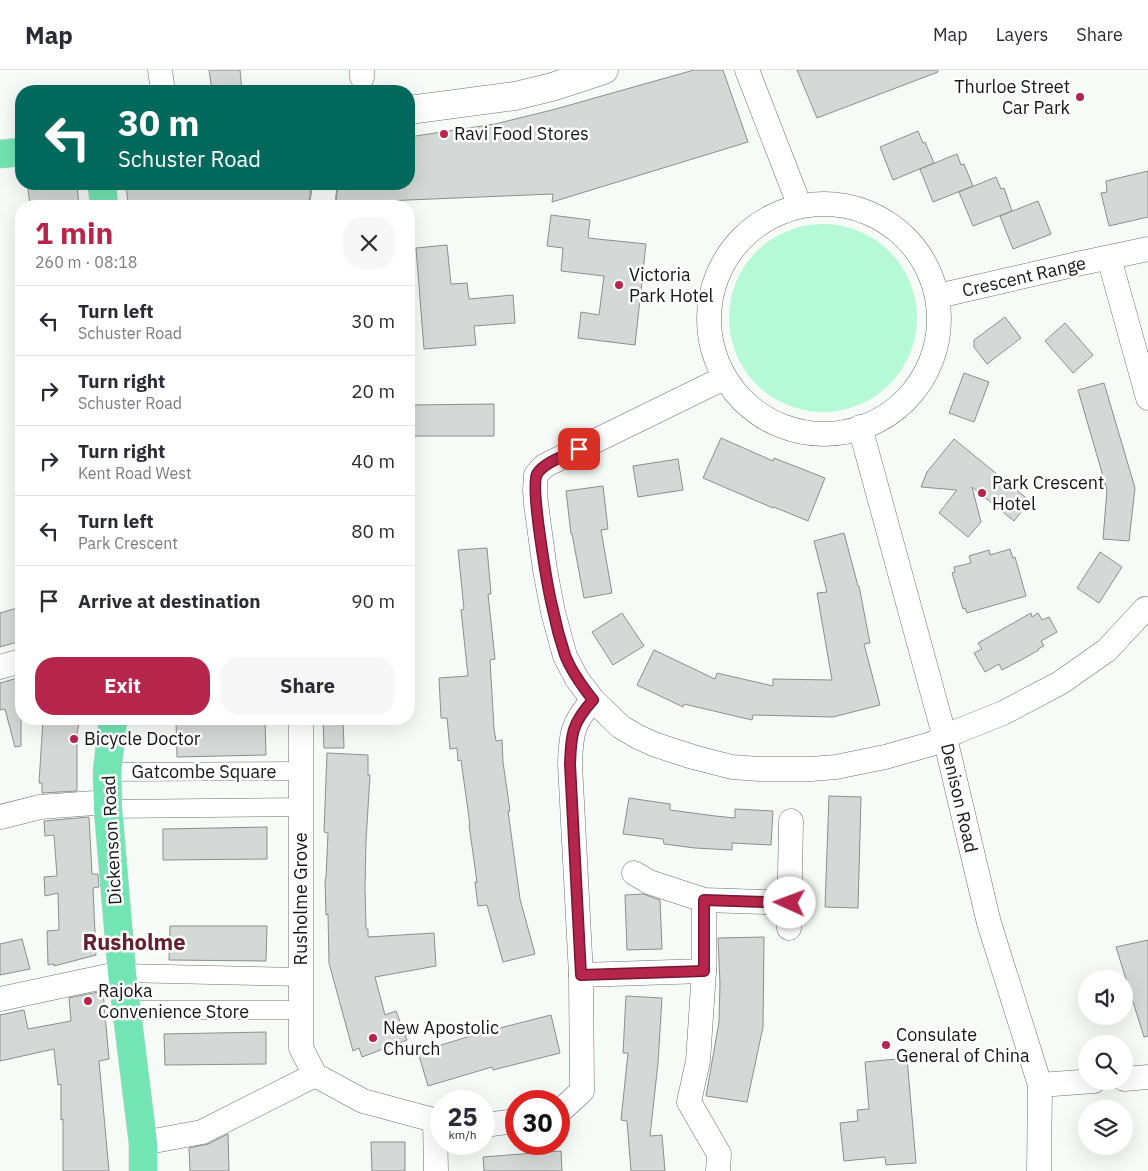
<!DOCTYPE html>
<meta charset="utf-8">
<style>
body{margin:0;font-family:"IBM Plex Sans",sans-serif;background:#f7f7f7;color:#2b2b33;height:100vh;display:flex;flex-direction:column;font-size:19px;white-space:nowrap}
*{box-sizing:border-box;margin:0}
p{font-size:16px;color:#7c7c81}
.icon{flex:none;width:28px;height:28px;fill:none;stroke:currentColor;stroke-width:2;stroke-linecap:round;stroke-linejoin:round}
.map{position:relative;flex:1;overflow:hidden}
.side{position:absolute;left:15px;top:130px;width:400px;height:525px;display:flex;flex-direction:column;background:#fff;border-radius:20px;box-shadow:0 5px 20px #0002}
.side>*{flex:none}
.banner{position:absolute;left:15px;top:15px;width:400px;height:105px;border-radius:20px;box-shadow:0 5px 20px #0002;background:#00695c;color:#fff;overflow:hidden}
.controls{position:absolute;left:1078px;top:900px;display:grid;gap:10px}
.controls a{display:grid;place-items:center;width:55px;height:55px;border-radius:50%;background:#fff;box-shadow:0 5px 20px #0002;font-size:25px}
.speed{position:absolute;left:430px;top:1020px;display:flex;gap:10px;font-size:25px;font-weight:700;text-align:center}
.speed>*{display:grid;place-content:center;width:65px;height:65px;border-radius:50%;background:#fff;box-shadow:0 5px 20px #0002;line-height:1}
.speed small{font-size:12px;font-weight:400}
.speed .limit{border:8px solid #d22;background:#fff;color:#111}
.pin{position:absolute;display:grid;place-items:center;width:42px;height:42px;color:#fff;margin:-21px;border-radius:10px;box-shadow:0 2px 8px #0006}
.me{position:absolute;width:55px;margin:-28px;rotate:272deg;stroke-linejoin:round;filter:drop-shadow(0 0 4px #0008)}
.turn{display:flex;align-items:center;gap:18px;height:105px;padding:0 20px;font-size:22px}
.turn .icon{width:65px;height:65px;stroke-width:2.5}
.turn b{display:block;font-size:35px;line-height:42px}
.round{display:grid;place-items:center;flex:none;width:52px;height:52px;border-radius:20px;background:#f7f7f7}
.head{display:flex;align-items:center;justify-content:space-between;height:85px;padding:0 20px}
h1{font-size:30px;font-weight:700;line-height:38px;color:#b6254c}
.action{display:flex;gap:10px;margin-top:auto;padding:10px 20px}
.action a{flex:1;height:58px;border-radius:20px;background:#b6254c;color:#fff;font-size:20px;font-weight:700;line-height:58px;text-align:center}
.action a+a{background:#f7f7f7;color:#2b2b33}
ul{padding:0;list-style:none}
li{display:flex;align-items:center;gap:15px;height:70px;padding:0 20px;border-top:1px solid #e1e1e2}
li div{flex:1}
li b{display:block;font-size:19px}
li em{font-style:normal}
header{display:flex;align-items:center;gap:30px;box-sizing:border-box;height:70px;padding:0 25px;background:#fff;border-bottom:1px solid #e1e1e2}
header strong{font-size:24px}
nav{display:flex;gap:28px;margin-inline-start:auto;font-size:18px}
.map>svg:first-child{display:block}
.green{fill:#b6f9d6}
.building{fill:#d4d8d6;stroke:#8b8f8d}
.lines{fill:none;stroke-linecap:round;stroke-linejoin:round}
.pedestrian-casing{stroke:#6d716f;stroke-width:19}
.minor-casing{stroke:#6d716f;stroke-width:25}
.secondary-casing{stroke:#6d716f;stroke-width:29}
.trunk-casing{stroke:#d5d5d5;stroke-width:29}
.pedestrian{stroke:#fff;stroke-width:18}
.minor{stroke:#fff;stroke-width:24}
.secondary{stroke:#fff;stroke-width:28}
.trunk{stroke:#73e4b4;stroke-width:28}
.route-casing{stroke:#761831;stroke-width:12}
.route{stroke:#b6254c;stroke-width:9}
.poi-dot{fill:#b6254c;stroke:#fff;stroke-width:2}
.labels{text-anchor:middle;stroke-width:5;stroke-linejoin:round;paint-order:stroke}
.poi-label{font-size:18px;fill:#151615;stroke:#fff;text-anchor:start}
.street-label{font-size:18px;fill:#151615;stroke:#fff}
.district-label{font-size:22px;font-weight:bold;fill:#65202f;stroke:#fff}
</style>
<header>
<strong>Map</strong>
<nav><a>Map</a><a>Layers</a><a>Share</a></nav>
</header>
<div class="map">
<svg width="1148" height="1101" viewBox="0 0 1148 1101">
<rect width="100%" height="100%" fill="#f6fbf8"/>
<circle class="green" cx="823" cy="248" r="94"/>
<g class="building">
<polygon points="209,0 240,0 242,21 212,21"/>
<polygon points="694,0 723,0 748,72 552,132 553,124 336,133 338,114 409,114 409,67 495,54 552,40"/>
<polygon points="797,0 938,0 938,2 817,48"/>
<polygon points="918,61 923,73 925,72 934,93 893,110 880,77"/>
<polygon points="957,84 961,95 964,94 973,116 933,132 920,99"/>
<polygon points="1148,101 1148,147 1109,156 1101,123 1107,122 1106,111"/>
<polygon points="996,107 1001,119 1004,118 1012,141 973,156 959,122"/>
<polygon points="69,114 77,114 79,136 30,136 28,118"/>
<polygon points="126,114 311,114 309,136 128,136"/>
<polygon points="1038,131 1051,164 1013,179 1000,146"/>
<polygon points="551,145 590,150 588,168 646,174 635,275 578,268 581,242 599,245 604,206 561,201 563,178 547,176"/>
<polygon points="447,175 451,214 467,213 469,229 513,225 515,253 474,256 476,275 424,279 416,178"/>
<polygon points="1005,247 1021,268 987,294 974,277 974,270"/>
<polygon points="1065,253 1093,285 1073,303 1045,271"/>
<polygon points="964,303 989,312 974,352 949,343"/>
<polygon points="1104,313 1135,418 1129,471 1103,469 1107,420 1078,320"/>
<polygon points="494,334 494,366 409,366 409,335"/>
<polygon points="721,368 773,391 774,388 825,408 808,451 774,437 773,438 703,408"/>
<polygon points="954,369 1030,431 1014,451 972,417 981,452 968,467 939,443 957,420 921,417 927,402"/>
<polygon points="678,389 683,420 638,427 633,396"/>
<polygon points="603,416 608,459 601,460 612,523 584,528 572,464 571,464 566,421"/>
<polygon points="844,463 858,516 859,516 870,573 864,574 880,635 833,647 753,645 752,650 684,634 683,637 637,615 654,580 715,609 717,603 773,616 773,609 832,610 817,523 827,522 814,471"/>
<polygon points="487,478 491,524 488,524 495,589 490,590 494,659 496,671 502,670 503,692 510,741 508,741 520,829 535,884 503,892 487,835 478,836 475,812 477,812 469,755 470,755 461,690 458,691 457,678 450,679 447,648 441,648 439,608 468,606 461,540 464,539 458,480"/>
<polygon points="1010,479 1013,488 1015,487 1026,526 967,543 965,538 963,539 952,503 955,502 954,497 971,493 969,486 989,480 990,485"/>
<polygon points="1100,482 1122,497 1099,533 1077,518"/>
<polygon points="21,537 21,571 0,577 0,543"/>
<polygon points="622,543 644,576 613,595 592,562"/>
<polygon points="1031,543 1032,547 1038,543 1042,550 1049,547 1057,562 1041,571 1044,576 1038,579 1039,580 1021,590 1002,600 999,594 985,602 974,583 982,579 978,573"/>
<polygon points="21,607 21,676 15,677 5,639 0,640 0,613"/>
<polygon points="43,649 80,649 77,663 77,721 42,723 42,713 39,713"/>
<polygon points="323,649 343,649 344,678 324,678"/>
<polygon points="265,650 266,685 177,687 176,652"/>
<polygon points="327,683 368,685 368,705 370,705 366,771 365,817 366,859 368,859 368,867 434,863 436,896 375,907 385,945 396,941 407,970 362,987 359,978 353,981 329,893 328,844 326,845 325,809 326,808 328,763 324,762"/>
<polygon points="829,726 861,727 858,838 825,837"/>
<polygon points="629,728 670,734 670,740 715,746 735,748 735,739 773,741 771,775 732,773 732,780 695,778 664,774 663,769 623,764"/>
<polygon points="89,747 92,804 98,804 99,817 93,818 96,885 54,896 54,894 48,895 47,861 59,860 58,823 45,826 44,807 57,806 54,765 45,766 44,751"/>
<polygon points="267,757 267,789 163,790 163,759"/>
<polygon points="643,824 660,830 662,879 627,880 625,825"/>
<polygon points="170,856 267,856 266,891 169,890"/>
<polygon points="764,867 763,957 747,1032 706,1026 719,952 720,914 718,868"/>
<polygon points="22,869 30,899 0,905 0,874"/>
<polygon points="1148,870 1148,966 1144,967 1116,877"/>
<polygon points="103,921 109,989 99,991 109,1101 63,1101 63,1049 61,1050 61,1014 58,1015 54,979 0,991 0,945 24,940 28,959 71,951 69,928"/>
<polygon points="626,926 662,928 658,993 650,1066 662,1065 665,1101 631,1101 627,1051 621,1050 628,983 623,983"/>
<polygon points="551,945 560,983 493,1000 492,997 428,1016 418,982 484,962"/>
<polygon points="266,962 266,994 165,995 164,964"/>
<polygon points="907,988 916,1093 886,1095 885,1087 844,1091 840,1053 858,1051 857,1040 869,1039 865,992"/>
<polygon points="228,1064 229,1101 190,1101 189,1078 208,1074"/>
<polygon points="371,1072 405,1072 405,1101 372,1101"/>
<polygon points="561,1081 562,1101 484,1101 483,1087"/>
</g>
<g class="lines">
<g class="pedestrian-casing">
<g id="pedestrian">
<polyline points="107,702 301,701"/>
<polyline points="108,739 301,737"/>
<polyline points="122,903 301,907"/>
<polyline points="127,940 301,940"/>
</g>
</g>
<g class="minor-casing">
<g id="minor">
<polyline points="160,0 163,21"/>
<polyline points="747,0 799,134"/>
<polyline points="362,7 362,0"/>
<circle cx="824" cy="249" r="115"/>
<polyline points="322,136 325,114"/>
<polyline points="1109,188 1148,328"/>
<polyline points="938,226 1077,194 1148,179"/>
<polyline points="724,308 544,396 536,405 535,420 536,434 545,500 553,542 565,586 577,609 593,630 621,657 638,667 656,675 693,687 732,697 759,699 811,699 836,697 885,687 931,674 958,661 1003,643 1060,613 1107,580 1145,539 1148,540"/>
<polyline points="860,357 945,668 989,853 1040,1015 1039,1101"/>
<polyline points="0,597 21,591"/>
<polyline points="301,649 301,978 315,1005"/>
<polyline points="0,747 40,737 108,732"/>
<polyline points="634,803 649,812 704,830 790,833"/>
<polyline points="704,830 704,901 698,991 689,1032 719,1084 718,1101"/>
<polyline points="789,858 791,751"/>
<polyline points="581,905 704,901"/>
<polyline points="0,929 122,903"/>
<polyline points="315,1005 363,1031 441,1052"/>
<polyline points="1124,1009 1148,1007"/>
<polyline points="1040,1015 1094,1011"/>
<path d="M559,1042L582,1021L581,905L570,694C571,664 572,653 593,630"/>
<polyline points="435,1051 436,1101"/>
<polyline points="484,1055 516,1051"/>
<polyline points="143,1073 202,1062 315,1005"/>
</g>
</g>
<g class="secondary-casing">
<polyline id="secondary" points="409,40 515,26 552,17 604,0"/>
</g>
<g class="trunk-casing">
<g id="trunk">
<polyline points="0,84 21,82"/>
<polyline points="102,114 104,136"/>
<polyline points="113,649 107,702 108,739 122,903 143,1073 143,1101"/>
</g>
</g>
<use href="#pedestrian" class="pedestrian"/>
<use href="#minor" class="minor"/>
<use href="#secondary" class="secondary"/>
<use href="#trunk" class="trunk"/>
</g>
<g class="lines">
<g class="route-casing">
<path id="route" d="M579,379C567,385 544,392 537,404C530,418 548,520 553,540C556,555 560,570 565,585C571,601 582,616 593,630C572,653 571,664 570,694L581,905L704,901V830L790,833"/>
</g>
<use href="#route" class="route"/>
</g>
<g class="poi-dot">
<circle cx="1080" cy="27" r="5"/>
<circle cx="444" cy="64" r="5"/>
<circle cx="619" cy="215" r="5"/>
<circle cx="982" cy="423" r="5"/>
<circle cx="74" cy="669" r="5"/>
<circle cx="88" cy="931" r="5"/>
<circle cx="373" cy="968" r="5"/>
<circle cx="886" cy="975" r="5"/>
</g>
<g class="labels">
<g class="poi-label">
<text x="1070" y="23" text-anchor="end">Thurloe Street<tspan x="1070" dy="21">Car Park</tspan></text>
<text x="454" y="70">Ravi Food Stores</text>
<text x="629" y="211">Victoria<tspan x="629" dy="21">Park Hotel</tspan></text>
<text x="992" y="419">Park Crescent<tspan x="992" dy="21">Hotel</tspan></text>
<text x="84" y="675">Bicycle Doctor</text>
<text x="98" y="927">Rajoka<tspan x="98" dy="21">Convenience Store</tspan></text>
<text x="383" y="964">New Apostolic<tspan x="383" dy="21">Church</tspan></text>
<text x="896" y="971">Consulate<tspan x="896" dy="21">General of China</tspan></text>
</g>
<g class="street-label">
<text transform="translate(1024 207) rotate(-13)" y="6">Crescent Range</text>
<text x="204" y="708">Gatcombe Square</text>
<text transform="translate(959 728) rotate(77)" y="6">Denison Road</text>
<text transform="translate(112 770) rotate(-93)" y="6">Dickenson Road</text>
<text transform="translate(301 829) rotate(-90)" y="6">Rusholme Grove</text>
</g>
<g class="district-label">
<text x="134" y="880">Rusholme</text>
</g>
</g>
</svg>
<div class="controls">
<a><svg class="icon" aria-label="sound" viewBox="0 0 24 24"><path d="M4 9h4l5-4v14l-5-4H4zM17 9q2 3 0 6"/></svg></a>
<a><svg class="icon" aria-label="search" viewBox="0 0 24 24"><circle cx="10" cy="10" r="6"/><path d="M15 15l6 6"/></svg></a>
<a><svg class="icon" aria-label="layers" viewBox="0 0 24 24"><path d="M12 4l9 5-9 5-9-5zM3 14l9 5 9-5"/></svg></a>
</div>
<div class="speed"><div>25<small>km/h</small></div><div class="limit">30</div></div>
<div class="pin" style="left:579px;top:379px;background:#d93025"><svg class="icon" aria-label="arrive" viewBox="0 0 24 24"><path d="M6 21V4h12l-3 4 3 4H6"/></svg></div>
<svg class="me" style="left:790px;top:833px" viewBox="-20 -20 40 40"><circle r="19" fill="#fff"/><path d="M0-13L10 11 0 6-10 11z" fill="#b6254c"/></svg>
<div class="banner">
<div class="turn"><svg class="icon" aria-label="left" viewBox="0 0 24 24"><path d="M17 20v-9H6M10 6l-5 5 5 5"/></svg><div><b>30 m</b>Schuster Road</div></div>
</div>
<section class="side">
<div class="head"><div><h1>1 min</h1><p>260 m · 08:18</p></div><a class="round"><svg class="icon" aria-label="close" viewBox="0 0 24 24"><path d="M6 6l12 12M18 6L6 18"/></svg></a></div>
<ul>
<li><svg class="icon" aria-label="left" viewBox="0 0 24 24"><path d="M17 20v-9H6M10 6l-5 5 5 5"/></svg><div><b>Turn left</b><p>Schuster Road</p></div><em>30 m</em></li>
<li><svg class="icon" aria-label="right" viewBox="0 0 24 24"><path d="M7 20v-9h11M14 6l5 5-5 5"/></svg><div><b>Turn right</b><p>Schuster Road</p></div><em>20 m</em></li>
<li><svg class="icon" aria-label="right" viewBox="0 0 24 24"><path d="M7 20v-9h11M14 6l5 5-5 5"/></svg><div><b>Turn right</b><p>Kent Road West</p></div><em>40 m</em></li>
<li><svg class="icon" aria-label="left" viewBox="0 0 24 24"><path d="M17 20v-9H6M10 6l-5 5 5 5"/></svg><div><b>Turn left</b><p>Park Crescent</p></div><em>80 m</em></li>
<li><svg class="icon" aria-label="arrive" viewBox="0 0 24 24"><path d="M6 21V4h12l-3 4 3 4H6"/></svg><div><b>Arrive at destination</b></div><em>90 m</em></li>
</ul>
<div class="action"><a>Exit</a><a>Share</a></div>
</section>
</div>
